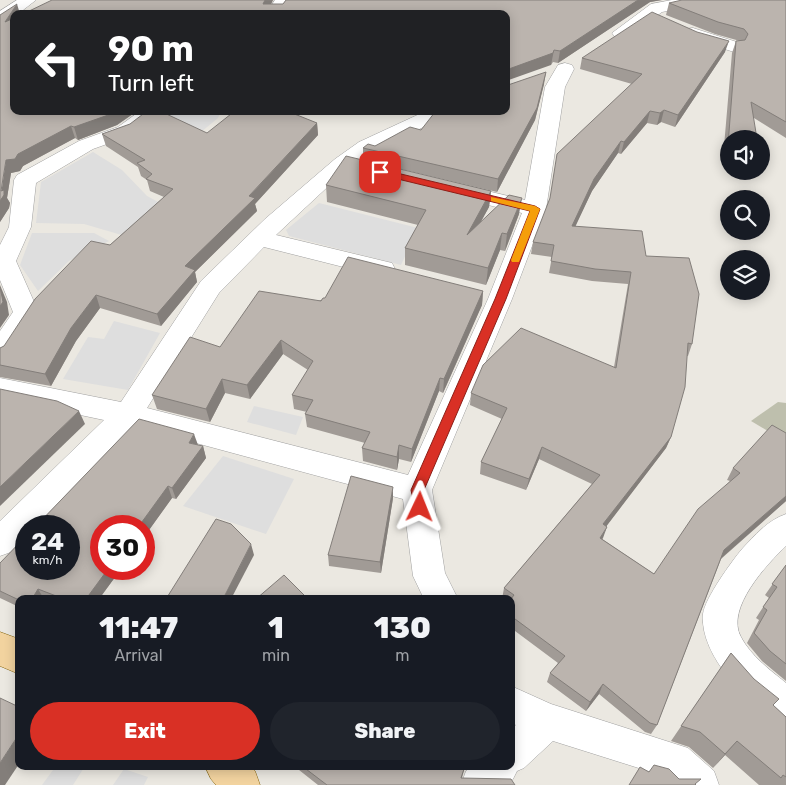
<!DOCTYPE html>
<style>
body{margin:0;font-family:Rubik,sans-serif;background:#20242c;color:#f1f3f6;height:100vh;display:flex;flex-direction:column;font-size:19px;white-space:nowrap}
*{box-sizing:border-box;margin:0}
p{font-size:16px;color:#9ea1a6}
.icon{flex:none;width:28px;height:28px;fill:none;stroke:currentColor;stroke-width:2;stroke-linecap:round;stroke-linejoin:round}
.map{position:relative;flex:1;overflow:hidden}
.details{position:absolute;left:15px;top:595px;width:500px;height:175px;display:flex;flex-direction:column;background:#171b24;border-radius:10px;box-shadow:0 2px 12px #0003}
.details>*{flex:none}
.guide{position:absolute;left:10px;top:10px;width:500px;height:105px;border-radius:10px;box-shadow:0 2px 12px #0003;background:#202124;color:#fff;overflow:hidden}
.controls{position:absolute;left:720px;top:130px;display:grid;gap:10px}
.controls a{display:grid;place-items:center;width:50px;height:50px;border-radius:50%;background:#171b24;box-shadow:0 2px 12px #0003;font-size:25px}
.speed{position:absolute;left:15px;top:515px;display:flex;gap:10px;font-size:25px;font-weight:700;text-align:center}
.speed>*{display:grid;place-content:center;width:65px;height:65px;border-radius:50%;background:#171b24;box-shadow:0 2px 12px #0003;line-height:1}
.speed small{font-size:12px;font-weight:400}
.speed .limit{border:8px solid #d22;background:#fff;color:#111}
.pin{position:absolute;display:grid;place-items:center;width:42px;height:42px;color:#fff;margin:-21px;border-radius:10px;box-shadow:0 2px 8px #0006}
.me{position:absolute;width:55px;margin:-28px;rotate:2deg;stroke-linejoin:round;filter:drop-shadow(0 0 4px #0008)}
.turn{display:flex;align-items:center;gap:18px;height:105px;padding:0 15px;font-size:22px}
.turn .icon{width:65px;height:65px;stroke-width:2.5}
.turn b{display:block;font-size:35px;line-height:42px}
.eta{display:flex;justify-content:space-evenly;align-items:center;height:85px;text-align:center}
.eta b{font-size:30px;font-weight:800;line-height:35px}
.cta{display:flex;gap:10px;margin-top:auto;padding:10px 15px}
.cta a{flex:1;height:58px;border-radius:30px;background:#d93025;color:#fff;font-size:20px;font-weight:800;line-height:58px;text-align:center}
.cta a+a{background:#20242c;color:#f1f3f6}
.map>svg:first-child{display:block}
.construction{fill:#bebfad}
.parking{fill:#dedede}
.lines{fill:none;stroke-linecap:round;stroke-linejoin:round}
.minor-casing{stroke:#a1a1a1;stroke-width:1}
.major-casing{stroke:#84640d;stroke-width:1}
.minor{fill:#fff;fill-rule:evenodd}
.major{fill:#f2d39f;fill-rule:evenodd}
.wall{fill:#a19b96}
.shaded-wall{fill:#837e7a}
.building{fill:#bbb4ae;stroke:#837e7a}
.route{fill:#d93025;stroke:#8d1f18}
.slow{fill:#f59e0b}
</style>
<div class="map">
<svg width="786" height="785" viewBox="0 0 786 785">
<rect width="100%" height="100%" fill="#ebe8e1"/>
<polygon class="construction" points="778,402 786,403 786,442 751,421"/>
<g class="parking">
<polygon points="170,111 221,111 218,118 201,132 161,118"/>
<polygon points="93,152 122,170 147,196 162,204 125,236 84,224 36,223 41,182"/>
<polygon points="319,203 418,228 401,265 289,236 286,230"/>
<polygon points="32,233 94,233 109,241 69,261 38,291 20,265"/>
<polygon points="114,321 160,333 128,390 63,379 88,337 104,339"/>
<polygon points="254,406 303,417 296,435 247,422"/>
<polygon points="223,456 294,479 266,534 183,506"/>
<polygon points="56,766 85,766 73,785 42,785"/>
<polygon points="124,769 148,777 144,785 113,785"/>
</g>
<g class="lines">
<g class="minor-casing">
<g id="minor">
<polygon points="17,0 36,0 18,14 14,14 14,17 0,23 0,11"/>
<polygon points="275,0 294,0 283,14 266,14"/>
<polygon points="672,0 706,0 704,4 662,12 627,37 621,38 615,37 612,33 651,4"/>
<polygon points="693,28 740,43 743,47 740,51 734,52 687,37 684,33 687,29"/>
<polygon points="565,63 572,65 574,69 565,87 546,209 512,299 432,490 445,573 458,599 424,599 413,576 403,499 133,426 36,526 26,526 26,536 11,552 0,556 0,521 104,420 0,398 0,378 121,402 201,281 265,219 335,159 359,142 426,111 453,111 450,115 373,150 349,167 276,235 392,263 395,269 392,275 383,277 264,247 219,293 147,408 408,475 488,299 522,213 446,195 443,190 446,185 454,183 525,200 545,87 558,65"/>
<polygon points="140,111 163,111 132,135 93,149 36,183 31,227 16,261 39,313 9,358 0,361 0,331 13,312 0,280 0,245 9,227 14,180 17,175 79,141 118,127"/>
<path d="M786,514V546C767,564 725,609 741,637C751,656 769,669 786,683V724C750,709 699,655 703,614C705,598 732,561 742,549C755,535 768,520 786,514Z"/>
<polygon points="511,686 551,704 688,748 714,771 719,785 673,785 664,776 553,741 524,768 517,771 513,779 508,785 461,785 466,771 472,766 511,766 511,729 516,725 511,723"/>
</g>
</g>
<g class="major-casing">
<g id="major">
<polygon points="0,632 19,639 19,674 0,666"/>
<polygon points="205,766 250,766 255,771 260,785 216,785 211,779"/>
</g>
</g>
<use href="#minor" class="minor"/>
<use href="#major" class="major"/>
</g>
<g class="wall">
<polygon points="273,0 271,4 283,4 286,0 662,0 650,2 558,63 553,62 551,65 506,14 23,14"/>
<polygon points="786,0 786,138 754,118 729,139 729,158 723,158 732,53 736,41 740,41 715,34 666,15 669,3"/>
<polygon points="725,52 675,127 661,122 657,125 647,123 621,154 618,153 592,191 575,226 646,256 692,344 688,356 687,356 671,437 666,448 606,526 602,539 654,574 730,481 727,480 733,468 786,433 786,501 721,559 657,725 651,734 645,732 599,694 586,711 547,682 550,673 558,663 511,628 511,599 502,599 504,588 592,484 539,459 526,490 480,474 481,462 502,419 470,405 471,393 614,367 628,284 592,281 549,273 552,257 531,254 533,242 632,84 580,69 582,58"/>
<polygon points="544,84 535,120 497,192 363,160 363,148 375,146 421,130 508,85"/>
<polygon points="14,111 137,111 117,125 78,140 75,138 23,166 20,171 11,173 7,198 10,203 9,208 0,222"/>
<polygon points="317,123 318,135 255,204 257,211 195,272 197,282 161,326 100,308 76,341 51,386 0,377 0,348 4,346 110,245 164,197 150,191 147,180 141,176 138,167 106,146 102,134 207,133"/>
<polygon points="326,185 491,191 489,207 481,221 519,214 505,251 500,250 486,285 405,265 405,248 418,225 327,202"/>
<polygon points="483,291 482,305 443,393 439,391 411,462 399,459 397,470 363,461 362,448 365,443 307,427 305,414 307,412 294,409 292,395 308,370 283,354 250,399 225,393 210,422 157,409 152,395 220,347 325,298"/>
<polygon points="197,445 203,446 206,458 176,499 172,498 144,537 144,526 121,569 99,599 19,599 19,607 0,598 0,563"/>
<polygon points="393,498 381,573 329,566 328,555"/>
<polygon points="786,565 786,681 762,661 747,643 759,620 756,618 769,598 765,595"/>
<polygon points="731,653 773,705 786,717 786,785 759,785 725,755 713,768 689,747 671,741"/>
<polygon points="294,766 469,766 464,770 462,778 515,785 318,785"/>
</g>
<g class="shaded-wall">
<polygon points="265,0 273,0 266,14 263,4"/>
<polygon points="638,0 662,0 650,2 558,63 560,51"/>
<polygon points="17,4 20,14 14,14 14,26 5,22"/>
<polygon points="729,41 725,52 675,127 678,115"/>
<polygon points="554,50 551,65 506,81 506,70"/>
<polygon points="546,72 544,84 535,120 497,192 498,179"/>
<polygon points="664,110 661,122 657,125 660,113"/>
<polygon points="116,111 137,111 117,125 78,140 74,127"/>
<polygon points="650,111 647,123 621,154 624,142"/>
<polygon points="317,123 318,135 255,204 257,211 195,272 197,282 161,326 157,314 185,266"/>
<polygon points="71,126 75,138 23,166 20,171 11,173 7,198 10,203 9,208 0,222 0,201 6,160"/>
<polygon points="621,141 618,153 592,191 570,238 572,226 594,179"/>
<polygon points="491,191 489,207 465,251 467,235"/>
<polygon points="522,198 519,214 505,251 507,234"/>
<polygon points="502,233 500,250 486,285 488,268"/>
<polygon points="0,285 7,302 9,315 0,328"/>
<polygon points="483,291 482,305 443,393 444,379"/>
<polygon points="96,295 100,308 76,341 51,386 45,374 71,328"/>
<polygon points="281,340 283,354 250,399 247,385"/>
<polygon points="440,378 439,391 411,462 412,449"/>
<polygon points="222,379 225,393 210,422 206,409"/>
<polygon points="79,411 85,424 0,506 0,487"/>
<polygon points="194,434 198,445 189,443"/>
<polygon points="671,437 666,448 599,536 603,524"/>
<polygon points="399,445 399,459 397,470 397,457"/>
<polygon points="203,446 206,458 176,499 172,488"/>
<polygon points="542,447 539,459 526,490 529,479"/>
<polygon points="168,486 172,498 144,537 144,526 139,526"/>
<polygon points="393,487 393,498 381,573 380,562"/>
<polygon points="786,496 786,501 718,561 724,550"/>
<polygon points="607,527 603,538 596,549 600,538"/>
<polygon points="251,544 254,555 231,599 223,599"/>
<polygon points="108,569 121,569 99,599 86,599"/>
<polygon points="38,589 44,599 32,599"/>
<polygon points="603,684 599,694 586,711 590,702"/>
<polygon points="19,734 19,764 5,785 0,785 0,763"/>
<polygon points="737,741 725,755 713,768 725,754"/>
</g>
<g class="building">
<polygon points="52,0 265,0 263,4 283,4 286,0 638,0 560,51 554,50 553,53 506,70 506,14 23,14"/>
<polygon points="682,0 786,0 786,122 751,102 757,139 729,139 729,145 728,145 736,41 745,40 748,34 744,29 718,22 669,3"/>
<polygon points="17,4 5,22 14,18 14,111 116,111 114,113 74,127 71,126 18,154 15,159 6,160 1,191 4,190 4,195 0,201 0,15"/>
<polygon points="652,12 697,32 729,41 678,115 664,110 660,113 650,111 624,142 621,141 594,179 572,226 642,231 646,256 689,258 699,294 692,344 688,343 685,387 671,437 603,524 607,527 600,538 654,574 698,509 740,473 733,468 772,425 786,433 786,496 724,550 657,725 650,723 603,684 590,702 550,673 565,656 511,616 511,599 514,595 504,588 600,475 542,447 529,479 481,462 507,408 471,393 483,365 521,328 616,368 631,272 595,269 551,261 554,245 533,242 550,198 557,154 642,74 582,58"/>
<polygon points="546,72 537,108 498,179 363,148 368,144 375,146 410,127 421,130 435,112 436,111 506,111 506,83 508,85"/>
<polygon points="147,111 160,111 207,133 231,114 231,111 287,111 317,123 249,196 255,198 185,266 195,270 157,314 96,295 71,328 45,374 0,365 0,348 4,346 35,299 91,241 110,245 173,189 146,179 152,174 137,163 145,160 102,134 130,124"/>
<polygon points="346,156 491,191 467,235 509,195 522,198 507,234 502,233 488,268 405,248 426,210 326,185"/>
<polygon points="348,257 483,291 444,379 440,378 412,449 399,445 397,457 362,448 370,432 305,414 313,400 292,395 313,361 281,340 247,385 222,379 206,409 152,395 190,337 220,347 259,291 321,301 323,298 325,298"/>
<polygon points="0,287 3,302 0,306"/>
<polygon points="0,389 57,401 79,411 0,487"/>
<polygon points="139,419 194,434 189,443 203,446 172,488 168,486 139,526 101,526 101,569 108,569 86,599 64,599 38,589 32,599 19,599 19,600 0,591 0,563 26,536 26,569 69,569 69,526 36,526"/>
<polygon points="351,476 393,487 380,562 328,555"/>
<polygon points="216,519 231,524 251,544 223,599 166,599"/>
<polygon points="786,565 786,664 770,651 754,633 767,610 763,607 777,587 772,584"/>
<polygon points="284,575 308,599 256,599"/>
<polygon points="731,653 754,679 779,699 773,705 786,717 786,777 783,775 781,778 737,741 725,754 700,732 681,726"/>
<polygon points="0,698 19,707 19,734 0,763"/>
<polygon points="654,765 669,769 679,779 701,779 695,784 696,785 629,785 640,767 649,772"/>
<polygon points="302,766 465,766 461,778 511,779 515,785 327,785"/>
</g>
<polygon class="route" points="380,169 535,206 540,209 506,299 424,490 426,507 424,511 420,512 415,511 411,490 495,299 530,211 377,174 377,170"/>
<polygon class="slow" points="491,197 535,206 540,209 519,262 512,262 511,260 530,211 491,201"/>
</svg>
<div class="controls">
<a><svg class="icon" aria-label="sound" viewBox="0 0 24 24"><path d="M4 9h4l5-4v14l-5-4H4zM17 9q2 3 0 6"/></svg></a>
<a><svg class="icon" aria-label="search" viewBox="0 0 24 24"><circle cx="10" cy="10" r="6"/><path d="M15 15l6 6"/></svg></a>
<a><svg class="icon" aria-label="layers" viewBox="0 0 24 24"><path d="M12 4l9 5-9 5-9-5zM3 14l9 5 9-5"/></svg></a>
</div>
<div class="speed"><div>24<small>km/h</small></div><div class="limit">30</div></div>
<div class="pin" style="left:380px;top:172px;background:#d93025"><svg class="icon" aria-label="arrive" viewBox="0 0 24 24"><path d="M6 21V4h12l-3 4 3 4H6"/></svg></div>
<svg class="me" style="left:420px;top:507px" viewBox="-20 -20 40 40"><path d="M0-17L14 15 0 8-14 15z" fill="#d93025" stroke="#fff" stroke-width="4"/></svg>
<div class="guide">
<div class="turn"><svg class="icon" aria-label="left" viewBox="0 0 24 24"><path d="M17 20v-9H6M10 6l-5 5 5 5"/></svg><div><b>90 m</b>Turn left</div></div>
</div>
<section class="details">
<div class="eta">
<div><b>11:47</b><p>Arrival</p></div>
<div><b>1</b><p>min</p></div>
<div><b>130</b><p>m</p></div>
</div>
<div class="cta"><a>Exit</a><a>Share</a></div>
</section>
</div>
